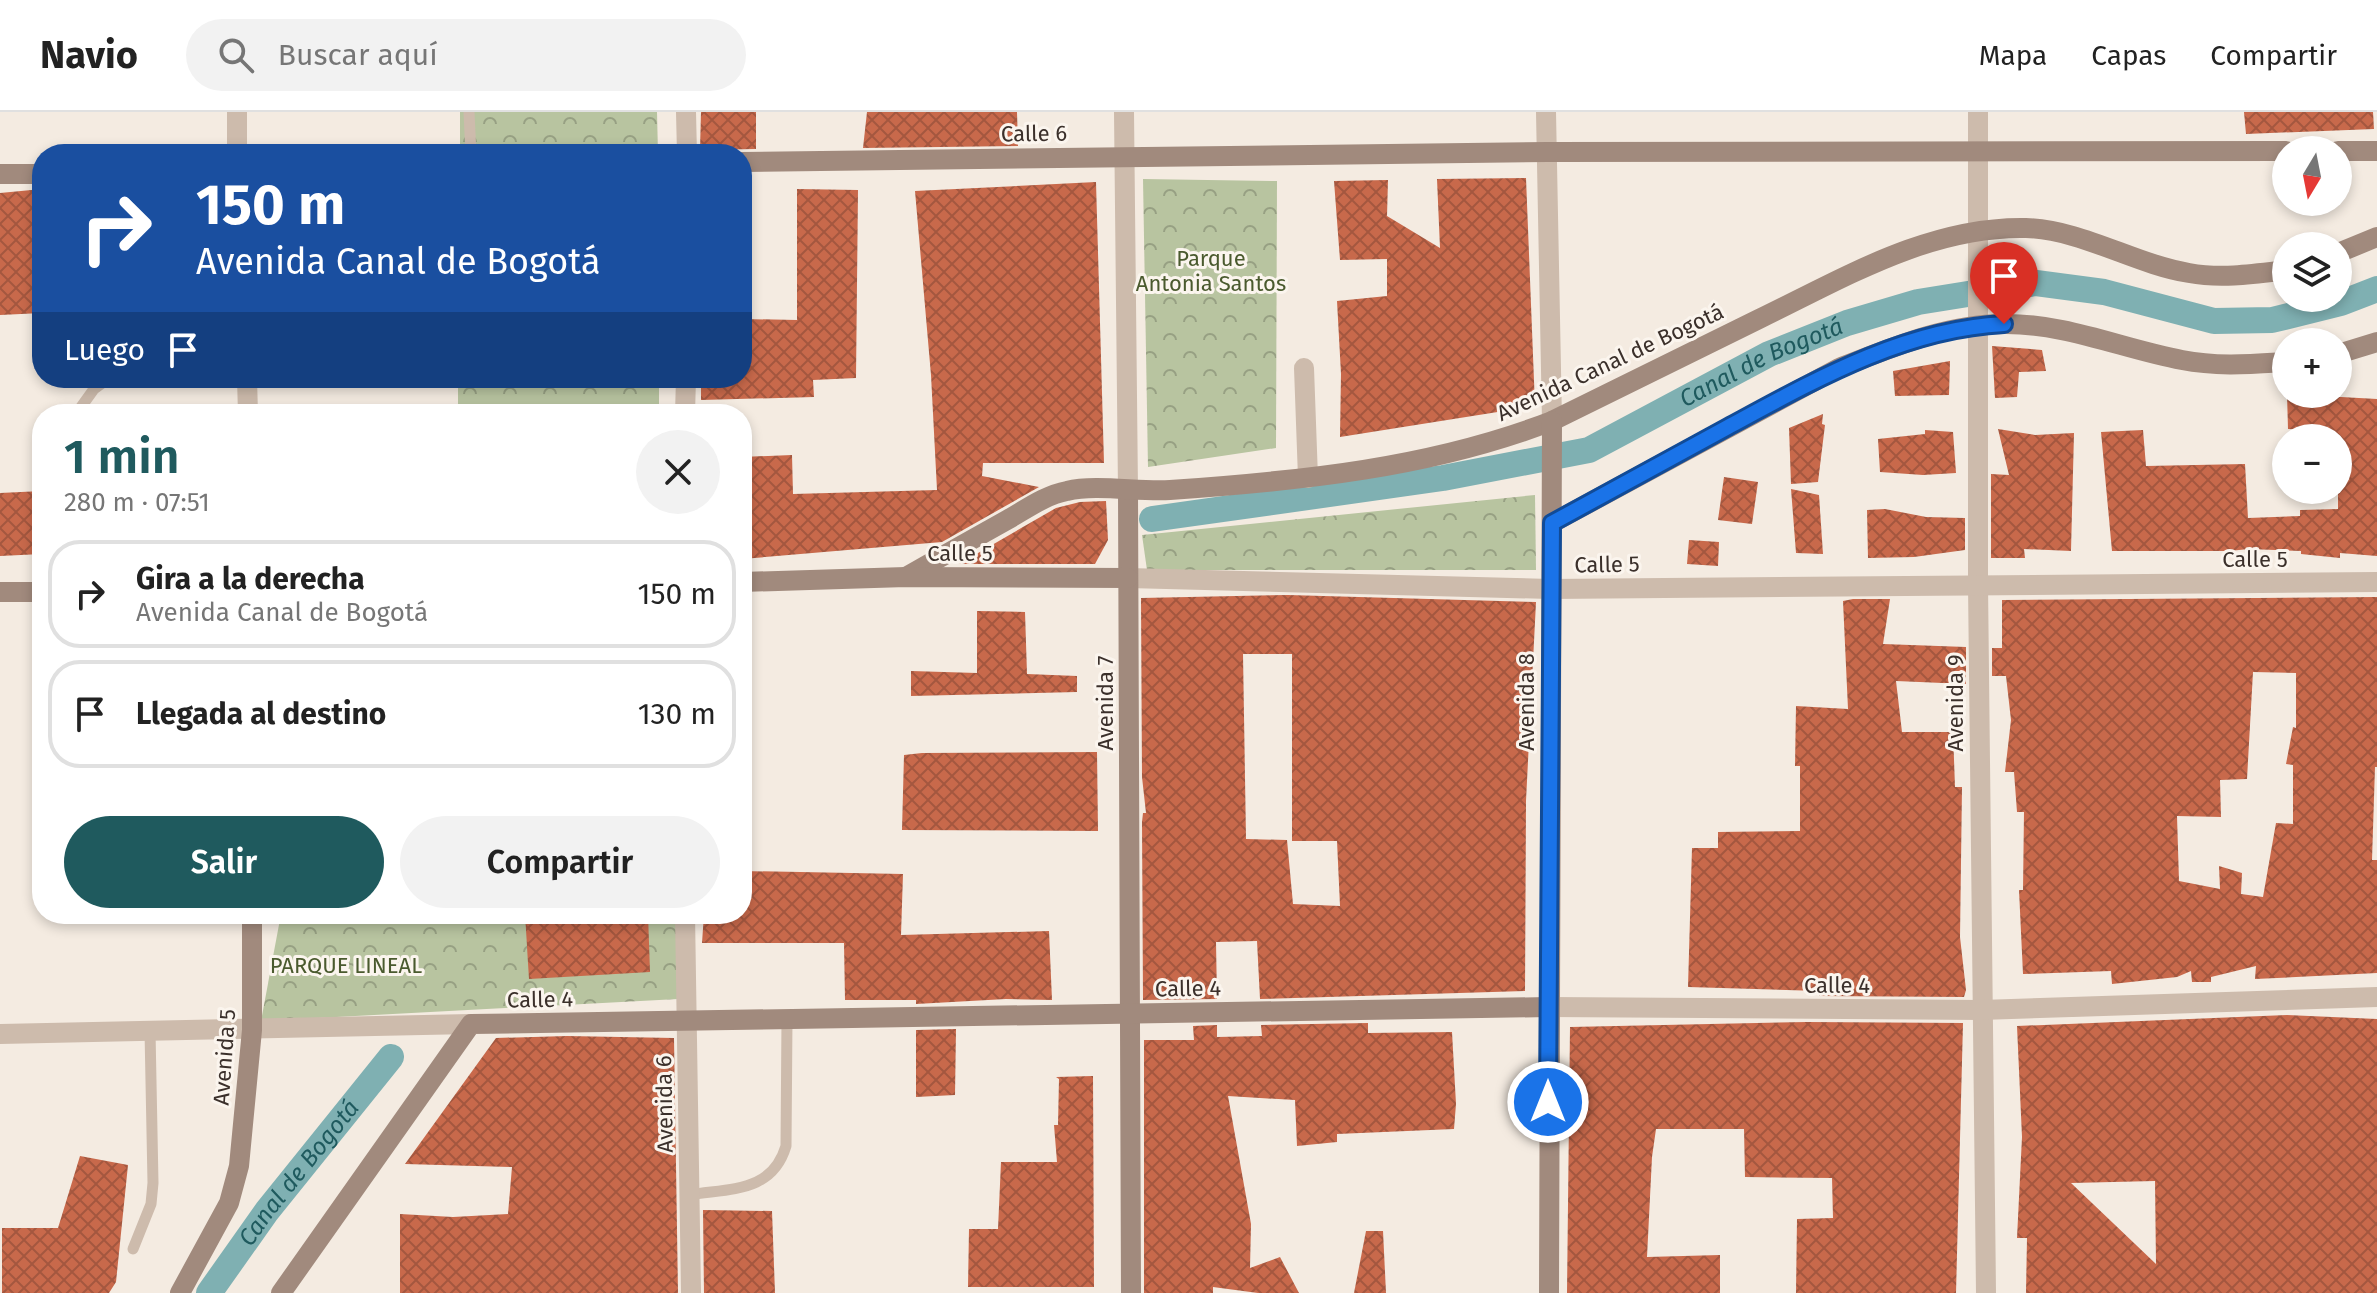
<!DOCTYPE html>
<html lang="es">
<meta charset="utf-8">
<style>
body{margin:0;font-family:"Fira Sans",sans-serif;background:#f2f2f2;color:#222;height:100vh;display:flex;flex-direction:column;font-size:30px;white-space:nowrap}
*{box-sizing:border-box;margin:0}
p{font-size:26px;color:#767676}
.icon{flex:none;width:44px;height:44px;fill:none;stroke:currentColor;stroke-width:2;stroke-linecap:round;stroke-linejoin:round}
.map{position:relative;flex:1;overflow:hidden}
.panel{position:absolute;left:32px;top:292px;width:720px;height:520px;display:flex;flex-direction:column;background:#fff;border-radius:32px;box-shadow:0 4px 12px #0003}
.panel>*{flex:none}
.banner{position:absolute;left:32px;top:32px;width:720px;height:244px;border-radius:32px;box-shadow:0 4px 12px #0003;background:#1a4fa0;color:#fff;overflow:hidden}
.needle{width:52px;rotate:190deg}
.fabs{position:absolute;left:2272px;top:24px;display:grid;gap:16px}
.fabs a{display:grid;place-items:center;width:80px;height:80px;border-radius:50%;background:#fff;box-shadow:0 4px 12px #0003;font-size:40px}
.pin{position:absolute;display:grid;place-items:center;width:68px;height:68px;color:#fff;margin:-82px -34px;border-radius:50% 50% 50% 0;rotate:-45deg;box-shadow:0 0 8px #0007}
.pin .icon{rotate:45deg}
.me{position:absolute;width:88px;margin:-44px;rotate:0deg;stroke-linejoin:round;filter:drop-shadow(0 0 6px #0008)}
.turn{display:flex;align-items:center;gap:28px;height:168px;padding:0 32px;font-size:36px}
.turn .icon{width:104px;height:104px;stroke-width:2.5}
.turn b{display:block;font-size:56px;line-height:68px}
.then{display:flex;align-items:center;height:76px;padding:0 32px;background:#0003;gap:16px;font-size:30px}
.round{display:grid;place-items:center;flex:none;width:84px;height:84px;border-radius:42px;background:#f2f2f2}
.overview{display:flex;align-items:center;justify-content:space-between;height:136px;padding:0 32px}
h1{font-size:48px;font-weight:600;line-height:60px;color:#1f5a5e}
.button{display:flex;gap:16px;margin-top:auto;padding:16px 32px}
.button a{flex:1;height:92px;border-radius:48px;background:#1f5a5e;color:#fff;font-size:32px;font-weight:600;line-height:92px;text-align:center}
.button a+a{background:#f2f2f2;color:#222}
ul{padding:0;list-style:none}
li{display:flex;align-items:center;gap:24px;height:108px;margin:0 16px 12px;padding:0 16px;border:4px solid #e0e0e0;border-radius:32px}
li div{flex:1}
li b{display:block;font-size:30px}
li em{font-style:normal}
header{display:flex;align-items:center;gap:48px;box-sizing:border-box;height:112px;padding:0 40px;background:#fff;border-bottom:2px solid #e0e0e0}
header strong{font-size:38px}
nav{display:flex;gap:44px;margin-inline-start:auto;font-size:28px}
.search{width:560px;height:72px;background:#f2f2f2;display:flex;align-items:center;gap:20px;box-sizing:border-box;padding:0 28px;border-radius:44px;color:#767676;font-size:30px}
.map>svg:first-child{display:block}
.park{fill:url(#park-crowns)}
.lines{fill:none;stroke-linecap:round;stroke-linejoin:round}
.canal{stroke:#7fb0b2;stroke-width:26}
.building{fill:url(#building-cross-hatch);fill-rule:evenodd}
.lane{stroke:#cdbbac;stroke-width:11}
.street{stroke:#cdbbac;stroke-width:20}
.secondary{stroke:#a18a7d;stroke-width:20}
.route-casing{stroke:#114b97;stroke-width:20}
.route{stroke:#1a73e8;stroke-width:14}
.labels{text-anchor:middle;stroke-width:6;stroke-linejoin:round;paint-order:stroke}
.street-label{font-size:22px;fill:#3b302b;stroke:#fbf5ee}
.park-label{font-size:22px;fill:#4a5a2e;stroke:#fbf5ee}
.water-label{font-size:24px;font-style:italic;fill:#1f5a5e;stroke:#fbf5ee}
</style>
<header>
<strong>Navio</strong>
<div class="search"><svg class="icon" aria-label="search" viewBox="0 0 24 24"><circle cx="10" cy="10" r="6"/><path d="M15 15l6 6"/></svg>Buscar aquí</div>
<nav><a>Mapa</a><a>Capas</a><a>Compartir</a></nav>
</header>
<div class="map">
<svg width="2377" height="1181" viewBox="0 0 2377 1181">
<defs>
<pattern id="park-crowns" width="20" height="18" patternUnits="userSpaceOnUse" patternTransform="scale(2)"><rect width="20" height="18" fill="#b8c4a0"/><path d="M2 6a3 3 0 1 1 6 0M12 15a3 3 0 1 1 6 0" fill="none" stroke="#97a083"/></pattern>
<pattern id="building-cross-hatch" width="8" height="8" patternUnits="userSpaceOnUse" patternTransform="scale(2)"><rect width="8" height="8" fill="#c8694b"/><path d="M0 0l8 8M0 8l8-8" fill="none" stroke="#a4573f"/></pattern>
</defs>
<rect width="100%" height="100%" fill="#f4ebe1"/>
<g class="park">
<polygon points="460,0 657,0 658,42 460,42"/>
<polygon points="1143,67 1277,69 1276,336 1148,355"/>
<polygon points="460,266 659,266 659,302 458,302 458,271"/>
<polygon points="1535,383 1536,458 1147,458 1142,423"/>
<polygon points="281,802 677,802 678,887 261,909"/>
</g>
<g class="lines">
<g class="canal">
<path id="s1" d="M1152,407L1443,366L1589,338L1769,242L1847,211L1918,190L2036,171L2104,180L2214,209L2272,208L2341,191L2377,177"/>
<path id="s2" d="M209,1181L267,1099L391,945"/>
</g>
</g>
<g class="building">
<polygon points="701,0 756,0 756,37 700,38"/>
<polygon points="867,0 1017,0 1018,34 863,36"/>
<polygon points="2244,0 2373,0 2374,17 2246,22"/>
<polygon points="1526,66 1535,294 1340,325 1341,262 1337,189 1387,184 1387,147 1340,148 1334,69 1388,68 1387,104 1440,136 1437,67"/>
<polygon points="1096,70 1104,351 983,351 982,364 1039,375 942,430 742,447 742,345 792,343 793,382 937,378 931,263 915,79"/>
<polygon points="42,77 42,201 0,203 0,81"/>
<polygon points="797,77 858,78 856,266 813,268 814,285 701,288 701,266 742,266 742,207 797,208"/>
<polygon points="1992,234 2042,238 2046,259 2019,260 2017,285 1995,286"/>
<polygon points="1950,249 1949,283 1895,284 1893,259"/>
<polygon points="2287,282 2377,287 2377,444 2340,441 2340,446 2301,442 2301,439 2249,437 2229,439 2112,439 2101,320 2143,318 2146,354 2245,352 2248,406 2300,404 2300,398 2338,397 2338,326 2327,326 2326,319 2288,317"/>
<polygon points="1823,302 1822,312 1825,313 1818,370 1791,372 1789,316"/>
<polygon points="1998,317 2035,323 2074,321 2071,439 2024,437 2025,446 1991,446 1991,362 2009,363"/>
<polygon points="1925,318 1953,320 1956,361 1923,363 1880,360 1878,327 1925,322"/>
<polygon points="1724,365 1758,370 1752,412 1718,408"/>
<polygon points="1791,377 1819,383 1823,442 1796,441"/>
<polygon points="42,379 42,442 0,444 0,381"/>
<polygon points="1106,389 1108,428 1095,452 959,452 1056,396 1080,390"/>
<polygon points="1885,397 1926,405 1965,406 1965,438 1914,445 1868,446 1867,398"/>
<polygon points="1689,428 1719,430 1718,454 1687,452"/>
<path d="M1288,483L1536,490L1526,689L1525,879L1260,887L1257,829L1216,830L1217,887L1143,888L1142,710L1143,701H1146L1142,665L1141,486ZM1243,542H1292V729H1337L1340,794L1293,792L1287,728L1246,727Z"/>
<path d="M2377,485V655H2375L2372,748H2377V861L2255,867L2256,854L2211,865V870H2192L2191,859L2177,865L2112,872L2111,859L2023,862L2019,778H2023L2024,700H2017L2014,660H2005L2011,608L2006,564H1992V536H2002V488ZM2253,560L2296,561V616L2293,615L2286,652L2293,653V712L2276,711L2263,785L2241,782L2242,761L2219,754L2220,777L2179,769L2177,704L2221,705L2220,668L2247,667Z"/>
<polygon points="1853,487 1890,487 1883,532 1966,535 1966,572 1896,569 1902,620 1953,620 1955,675 1962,675 1960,825 1966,878 1964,885 1819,884 1819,879 1688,875 1692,736 1718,736 1718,720 1800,719 1800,654 1795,654 1796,594 1848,597 1843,489"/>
<polygon points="977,499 1025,500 1027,562 1077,564 1077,580 911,584 911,559 977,561"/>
<polygon points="1097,640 1098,719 902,718 904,643 922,641"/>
<polygon points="742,759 903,762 901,823 1049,819 1052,888 1006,887 916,892 916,888 845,888 844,831 702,831 704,802 742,802"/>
<polygon points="525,802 648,802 650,860 529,867"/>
<path d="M2287,903L2377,907V1181H2026L2027,1126H2017L2022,1025L2017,914ZM2155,1069L2156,1152L2071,1071Z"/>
<polygon points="1807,910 1963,911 1956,1181 1796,1181 1797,1107 1833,1106 1832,1066 1745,1065 1744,1017 1656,1017 1652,1045 1647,1145 1720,1143 1720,1181 1567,1181 1570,915"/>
<polygon points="1368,911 1368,921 1452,920 1456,992 1454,1017 1337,1022 1337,1030 1297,1034 1295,988 1228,984 1251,1112 1250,1156 1280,1145 1299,1181 1258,1181 1213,1175 1213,1181 1144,1181 1144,928 1194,928 1193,914 1217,913 1217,925 1262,924 1261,913"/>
<polygon points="956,917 955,983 916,985 916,918"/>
<polygon points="567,924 674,926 678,1181 400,1181 400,1102 453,1105 508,1102 512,1055 405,1052 496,926"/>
<polygon points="1093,964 1094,1175 968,1175 969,1117 998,1117 1001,1050 1057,1050 1054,1013 1058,1013 1059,967 1056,965"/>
<polygon points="80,1044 128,1053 116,1170 109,1181 2,1181 2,1116 58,1116"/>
<polygon points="703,1098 772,1099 775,1181 704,1181"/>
<polygon points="1366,1119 1383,1119 1386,1181 1354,1181"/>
</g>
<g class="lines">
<g class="lane">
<polyline points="469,0 471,42"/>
<polyline points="76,302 94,277 109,266"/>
<path d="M689,1083C730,1076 772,1081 786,1034L787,907"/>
<polyline points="133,1137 151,1092 153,1071 150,919"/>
</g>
<g class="street">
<polyline points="237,0 237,42"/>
<polyline points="686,0 687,42"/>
<polyline points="1124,0 1128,379"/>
<polyline points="1546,0 1552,309"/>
<polyline points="1978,0 1978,472 1986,1181"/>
<polyline points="1304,256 1308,366"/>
<polyline points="247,266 248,302"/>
<polyline points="685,302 686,266"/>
<polyline points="1128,466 1550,477 2377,470"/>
<polyline points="685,802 691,1181"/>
<polyline points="1548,895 1981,898 2377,885"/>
<polyline points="0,922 471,912"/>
</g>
<g class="secondary">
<polyline points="2338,39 2377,39"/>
<polyline points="742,50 1547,40 2286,39"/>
<polyline points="0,62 42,62"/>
<polyline points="2338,141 2377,125"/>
<polyline points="2338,242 2377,230"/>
<polyline points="1128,379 1131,1181"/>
<path d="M1552,411L1839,256C1891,236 1947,212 2003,212C2065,211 2123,237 2182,248C2217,255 2252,252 2286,250"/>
<path d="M906,465C939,446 973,427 1007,408C1025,398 1045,383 1067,379C1096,372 1138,380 1170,378C1300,369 1430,356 1552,309C1621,275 1690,241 1759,207C1844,166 1929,114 2026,116C2083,118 2134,152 2189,161C2222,167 2254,162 2286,158"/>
<polyline points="742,470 906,465 1128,466"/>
<polyline points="0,480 42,480"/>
<polyline points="180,1181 229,1091 239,1054 252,918 252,802"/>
<polyline points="281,1181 471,912 1548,895"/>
<polyline points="1549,1181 1552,309"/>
</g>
</g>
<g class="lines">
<g class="route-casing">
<path id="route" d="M1548,990L1552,411C1611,379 1669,347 1728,315C1815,268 1904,217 2004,212"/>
</g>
<use href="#route" class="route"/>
</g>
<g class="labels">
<g class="street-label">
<text transform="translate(1034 21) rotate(-1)" y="8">Calle 6</text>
<text transform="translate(1610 250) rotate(-25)" y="8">Avenida Canal de Bogotá</text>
<text x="960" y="449">Calle 5</text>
<text x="2255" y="455">Calle 5</text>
<text transform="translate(1607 452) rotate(-1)" y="8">Calle 5</text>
<text transform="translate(1526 590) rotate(-90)" y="8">Avenida 8</text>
<text transform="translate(1105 591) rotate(-90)" y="8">Avenida 7</text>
<text transform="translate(1955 591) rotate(-90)" y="8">Avenida 9</text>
<text x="1837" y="881">Calle 4</text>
<text transform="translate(1188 876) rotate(-1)" y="8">Calle 4</text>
<text transform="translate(540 887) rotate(-1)" y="8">Calle 4</text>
<text transform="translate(224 945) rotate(-86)" y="8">Avenida 5</text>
<text transform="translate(664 992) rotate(-91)" y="8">Avenida 6</text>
</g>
<g class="park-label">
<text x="1211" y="154">Parque<tspan x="1211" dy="25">Antonia Santos</tspan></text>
<text x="346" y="861">PARQUE LINEAL</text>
</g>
<g class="water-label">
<text dy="8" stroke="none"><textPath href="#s1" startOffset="636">Canal de Bogotá</textPath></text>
<text dy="8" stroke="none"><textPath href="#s2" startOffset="150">Canal de Bogotá</textPath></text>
</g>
</g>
</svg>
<div class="fabs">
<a><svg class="needle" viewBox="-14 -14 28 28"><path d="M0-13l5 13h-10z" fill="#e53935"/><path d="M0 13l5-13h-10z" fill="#767676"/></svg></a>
<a><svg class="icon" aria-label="layers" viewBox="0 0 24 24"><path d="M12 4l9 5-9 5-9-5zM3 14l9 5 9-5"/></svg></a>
<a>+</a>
<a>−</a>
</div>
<div class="pin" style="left:2004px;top:212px;background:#d93025"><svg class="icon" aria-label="arrive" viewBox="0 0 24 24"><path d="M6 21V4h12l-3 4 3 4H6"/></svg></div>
<svg class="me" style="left:1548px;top:990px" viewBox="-20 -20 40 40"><circle r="17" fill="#1a73e8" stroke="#fff" stroke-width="3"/><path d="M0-11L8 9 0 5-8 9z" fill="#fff"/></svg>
<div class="banner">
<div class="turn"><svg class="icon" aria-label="right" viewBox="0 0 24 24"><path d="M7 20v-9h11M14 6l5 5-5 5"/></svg><div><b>150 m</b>Avenida Canal de Bogotá</div></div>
<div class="then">Luego<svg class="icon" aria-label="arrive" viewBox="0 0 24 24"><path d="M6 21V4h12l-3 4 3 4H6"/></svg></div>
</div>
<section class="panel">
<div class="overview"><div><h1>1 min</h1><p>280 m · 07:51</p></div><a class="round"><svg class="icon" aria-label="close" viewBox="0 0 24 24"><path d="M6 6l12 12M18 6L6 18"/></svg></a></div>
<ul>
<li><svg class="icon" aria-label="right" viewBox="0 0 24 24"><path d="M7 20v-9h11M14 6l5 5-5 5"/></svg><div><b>Gira a la derecha</b><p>Avenida Canal de Bogotá</p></div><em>150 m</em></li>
<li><svg class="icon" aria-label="arrive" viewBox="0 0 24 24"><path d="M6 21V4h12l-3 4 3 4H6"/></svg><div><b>Llegada al destino</b></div><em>130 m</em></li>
</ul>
<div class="button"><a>Salir</a><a>Compartir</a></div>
</section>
</div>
